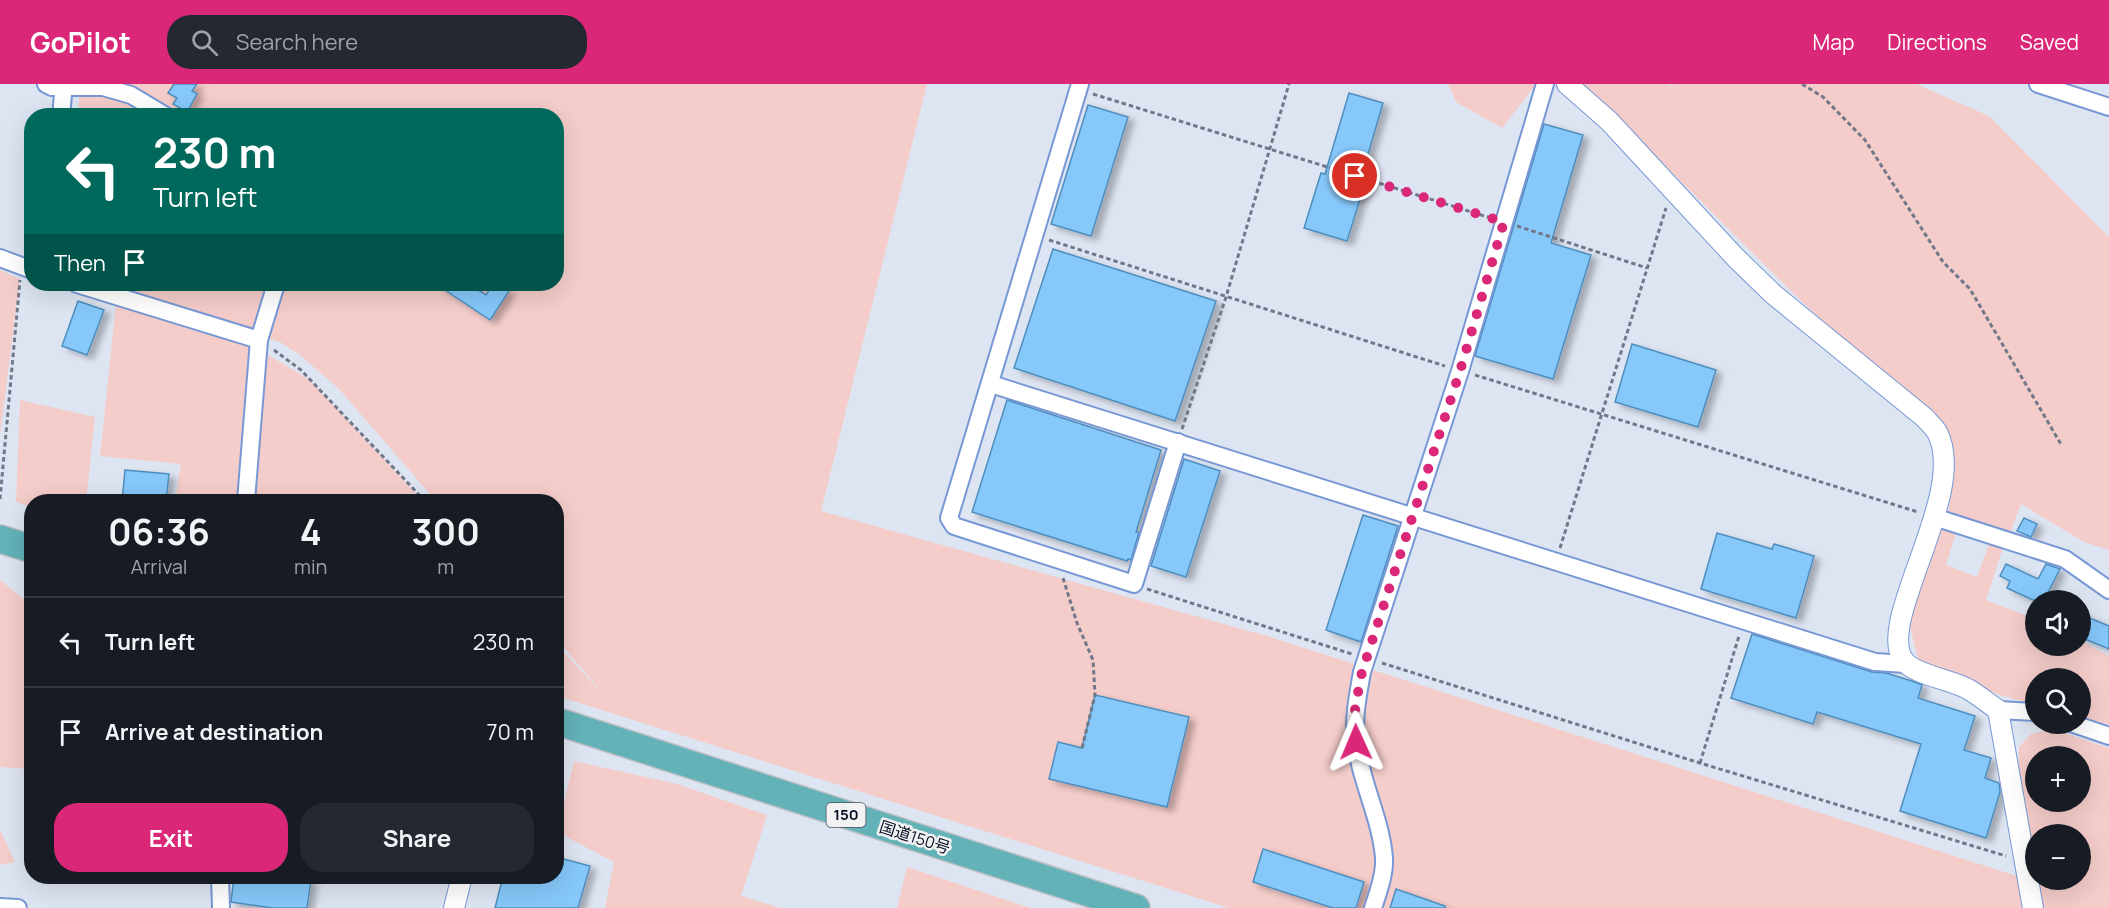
<!DOCTYPE html>
<meta charset="utf-8">
<style>
body{margin:0;font-family:Manrope,"Noto Sans JP",sans-serif;background:#242831;color:#f1f3f6;height:100vh;display:flex;flex-direction:column;font-size:22px;white-space:nowrap}
*{box-sizing:border-box;margin:0}
p{font-size:20px;color:#9ea1a6}
.icon{flex:none;width:33px;height:33px;fill:none;stroke:currentColor;stroke-width:2;stroke-linecap:round;stroke-linejoin:round}
.map{position:relative;flex:1;overflow:hidden}
.panel{position:absolute;left:24px;top:410px;width:540px;height:390px;display:flex;flex-direction:column;background:#171b24;border-radius:24px;box-shadow:0 6px 24px #0002}
.panel>*{flex:none}
.top-card{position:absolute;left:24px;top:24px;width:540px;height:183px;border-radius:24px;box-shadow:0 6px 24px #0002;background:#00695c;color:#fff;overflow:hidden}
.tools{position:absolute;left:2025px;top:506px;display:grid;gap:12px}
.tools a{display:grid;place-items:center;width:66px;height:66px;border-radius:50%;background:#171b24;box-shadow:0 6px 24px #0002;font-size:30px}
.pin{position:absolute;display:grid;place-items:center;width:51px;height:51px;color:#fff;margin:-26px;border:3px solid #fff;border-radius:50%;box-shadow:0 2px 6px #0007}
.me{position:absolute;width:66px;margin:-33px;rotate:359deg;stroke-linejoin:round;filter:drop-shadow(0 0 4px #0008)}
.turn{display:flex;align-items:center;gap:21px;height:126px;padding:0 30px;font-size:27px}
.turn .icon{width:78px;height:78px;stroke-width:2.5}
.turn b{display:block;font-size:42px;line-height:51px}
.then{display:flex;align-items:center;height:57px;padding:0 30px;background:#0003;gap:12px;font-size:22px}
.eta{display:flex;justify-content:space-evenly;align-items:center;height:102px;text-align:center}
.eta b{font-size:36px;font-weight:700;line-height:42px}
.cta{display:flex;gap:12px;margin-top:auto;padding:12px 30px}
.cta a{flex:1;height:69px;border-radius:24px;background:#db2777;color:#fff;font-size:24px;font-weight:700;line-height:69px;text-align:center}
.cta a+a{background:#242831;color:#f1f3f6}
ul{padding:0;list-style:none}
li{display:flex;align-items:center;gap:18px;height:90px;padding:0 30px;border-top:2px solid #363941}
li div{flex:1}
li b{display:block;font-size:22px}
li em{font-style:normal}
header{display:flex;align-items:center;gap:36px;box-sizing:border-box;height:84px;padding:0 30px;background:#db2777;color:#fff}
header strong{font-size:28px}
nav{display:flex;gap:33px;margin-inline-start:auto;font-size:21px}
.search{width:420px;height:54px;background:#242831;display:flex;align-items:center;gap:15px;box-sizing:border-box;padding:0 21px;border-radius:24px;color:#9ea1a6;font-size:22px}
.map>svg:first-child{display:block}
.green{fill:#f4ccc9;fill-rule:evenodd}
.building{fill:#86c8fa;stroke:#4e8ebe;stroke-width:1.5;filter:url(#shadow)}
.lines{fill:none;stroke-linecap:round;stroke-linejoin:round}
.minor-casing{stroke:#7798d5;stroke-width:20}
.tertiary-casing{stroke:#7798d5;stroke-width:22}
.trunk-casing{stroke:#bec0c6;stroke-width:30}
.path{stroke:#70788a;stroke-width:3;stroke-dasharray:4.5 3;stroke-linecap:butt}
.minor{stroke:#fff;stroke-width:16}
.tertiary{stroke:#fff;stroke-width:20}
.trunk{stroke:#62b2b8;stroke-width:27}
.route{stroke:#db2777;stroke-width:10;stroke-dasharray:0 18}
.labels{text-anchor:middle;stroke-width:5;stroke-linejoin:round;paint-order:stroke}
.shield{fill:#f2f2f2;stroke:#4c5262;stroke-width:1.5}
.shield-label{font-size:15px;font-weight:bold;fill:#050e25}
.street-label{font-size:16px;fill:#050e25;stroke:#f2f2f2}
</style>
<header>
<strong>GoPilot</strong>
<div class="search"><svg class="icon" aria-label="search" viewBox="0 0 24 24"><circle cx="10" cy="10" r="6"/><path d="M15 15l6 6"/></svg>Search here</div>
<nav><a>Map</a><a>Directions</a><a>Saved</a></nav>
</header>
<div class="map">
<svg width="2109" height="824" viewBox="0 0 2109 824">
<defs>
<filter id="shadow"><feDropShadow dx="6" dy="4" stdDeviation="3" flood-color="#0004"/></filter>
</defs>
<rect width="100%" height="100%" fill="#dee5f2"/>
<g class="green">
<path d="M80,0H927L821,427L1270,553L2017,792L2019,663L2031,650L2052,645L2109,664V824H1229L557,612V561L607,614L557,556L556,417H436L339,305L300,271L280,258L249,249L102,200H556V32H78ZM2036,672H2080V717H2036ZM2036,750H2080V795H2036Z"/>
<polygon points="1448,0 1536,0 1502,44 1456,18"/>
<polygon points="1583,0 1668,0 1677,7 1670,0 1916,0 1989,32 2109,153 2109,466 2084,458 2021,420 2010,449 1948,429 1955,384 1952,358 1796,212"/>
<polygon points="0,186 20,195 0,351"/>
<polygon points="116,220 245,257 310,296 423,417 175,417 181,380 100,372"/>
<polygon points="20,316 95,333 86,417 32,417 31,423 16,418"/>
<polygon points="1941,440 1957,445 1946,481 1977,493 1991,455 2004,460 1986,516 2035,535 2036,561 2080,561 2081,557 2109,572 2109,641 2081,633 2080,594 2036,594 2035,621 1997,610 1918,576 1909,538"/>
<polygon points="0,496 31,521 31,685 0,683"/>
<polygon points="574,677 677,700 767,731 741,812 781,824 605,824 614,778 557,748"/>
<polygon points="0,746 15,778 0,781"/>
<polygon points="907,783 1031,824 897,824"/>
</g>
<g class="building">
<polygon points="174,0 197,0 192,7 197,10 187,28 173,20 177,14 168,9"/>
<polygon points="1349,9 1383,19 1359,101 1364,102 1347,157 1304,144 1321,89 1325,90"/>
<polygon points="1088,21 1128,33 1091,152 1051,140"/>
<polygon points="1544,40 1583,51 1551,159 1591,171 1553,295 1475,272"/>
<polygon points="1053,165 1216,217 1175,337 1014,284"/>
<polygon points="436,200 469,200 486,211 493,200 497,200 509,207 490,236"/>
<polygon points="78,217 104,226 87,271 62,262"/>
<polygon points="1632,260 1716,286 1698,343 1615,318"/>
<polygon points="1007,316 1161,366 1136,448 1139,448 1131,476 1128,475 1127,477 972,428"/>
<polygon points="1184,375 1220,387 1186,493 1151,482"/>
<polygon points="125,386 169,390 166,417 122,417"/>
<polygon points="1363,431 1398,442 1361,558 1326,546"/>
<polygon points="2024,434 2037,440 2031,453 2017,447"/>
<polygon points="1717,449 1772,465 1774,460 1814,472 1796,534 1701,505"/>
<polygon points="2006,480 2038,495 2046,480 2060,485 2044,516 2033,516 2007,504 2010,497 2000,492"/>
<polygon points="2080,530 2109,542 2109,565 2080,553"/>
<polygon points="1752,550 1872,588 1886,589 1912,597 1922,601 1918,614 1975,632 1964,666 1991,674 1985,694 1999,699 2000,708 1986,754 1900,727 1921,660 1817,628 1813,640 1731,614"/>
<polygon points="1095,611 1189,633 1167,723 1049,695 1058,658 1082,664"/>
<polygon points="1263,765 1364,798 1356,824 1333,824 1253,798"/>
<polygon points="556,773 590,782 578,824 495,824 503,792 556,792"/>
<polygon points="234,792 280,792 311,796 307,824 273,824 231,818"/>
<polygon points="1396,805 1445,822 1445,824 1390,824"/>
</g>
<g class="lines">
<g class="minor-casing">
<g id="minor">
<polyline points="46,0 52,3 103,3 131,11 166,32"/>
<polyline points="1080,0 949,434 954,442 1134,500 1178,358"/>
<polyline points="2038,0 2109,23"/>
<polyline points="61,32 64,0"/>
<polyline points="0,174 32,186"/>
<polyline points="77,200 259,256"/>
<polyline points="991,300 1875,578 1906,580"/>
<polyline points="246,417 259,256 276,200"/>
<polyline points="1934,433 2065,475 2109,506"/>
<polyline points="1998,626 2036,628"/>
<polyline points="2071,639 2109,652"/>
<polyline points="220,792 221,824"/>
<polyline points="0,823 18,824"/>
<path d="M1373,824C1378,809 1385,790 1384,774C1381,734 1360,697 1356,657C1353,634 1358,611 1362,588L1460,287L1545,0"/>
</g>
</g>
<g class="tertiary-casing">
<g id="tertiary">
<path d="M1567,0L1609,37L1735,173L1773,210L1925,334C1929,339 1934,343 1937,348C1970,410 1872,541 1905,578C1916,591 1952,596 1968,605C1978,611 1988,619 1998,626L2033,824"/>
<polyline points="454,824 462,792"/>
</g>
</g>
<g class="trunk-casing">
<g id="trunk">
<polyline points="0,455 32,465"/>
<polyline points="556,637 1136,824"/>
</g>
</g>
<g class="path">
<polyline points="1802,0 1823,13 1865,56 1943,178 1970,205 2062,362"/>
<polyline points="1093,10 1491,134"/>
<polyline points="1517,142 1647,184"/>
<polyline points="1049,156 1445,282"/>
<polyline points="274,266 301,286 425,417"/>
<polyline points="1475,291 1918,428"/>
<polyline points="1182,345 1226,213 1289,0"/>
<polyline points="0,415 20,196"/>
<polyline points="1560,464 1666,124"/>
<polyline points="1063,494 1077,539 1093,576 1095,611 1082,664"/>
<polyline points="1147,505 1352,570"/>
<polyline points="1382,579 1700,679 2006,772"/>
<polyline points="1700,679 1739,552"/>
</g>
<use href="#minor" class="minor"/>
<use href="#tertiary" class="tertiary"/>
<use href="#trunk" class="trunk"/>
</g>
<g class="lines">
<polyline class="route" points="1355,92 1504,138 1460,287 1362,588 1355,624 1356,658"/>
</g>
<g class="labels">
<rect class="shield" x="826.5" y="719" width="39" height="24" rx="4.5"/>
<g class="shield-label">
<text x="846" y="736">150</text>
</g>
<g class="street-label">
<text transform="translate(915 753) rotate(18)" y="6">国道150号</text>
</g>
</g>
</svg>
<div class="tools">
<a><svg class="icon" aria-label="sound" viewBox="0 0 24 24"><path d="M4 9h4l5-4v14l-5-4H4zM17 9q2 3 0 6"/></svg></a>
<a><svg class="icon" aria-label="search" viewBox="0 0 24 24"><circle cx="10" cy="10" r="6"/><path d="M15 15l6 6"/></svg></a>
<a>+</a>
<a>−</a>
</div>
<div class="pin" style="left:1355px;top:92px;background:#d93025"><svg class="icon" aria-label="arrive" viewBox="0 0 24 24"><path d="M6 21V4h12l-3 4 3 4H6"/></svg></div>
<svg class="me" style="left:1356px;top:658px" viewBox="-20 -20 40 40"><path d="M0-17L14 15 0 8-14 15z" fill="#db2777" stroke="#fff" stroke-width="4"/></svg>
<div class="top-card">
<div class="turn"><svg class="icon" aria-label="left" viewBox="0 0 24 24"><path d="M17 20v-9H6M10 6l-5 5 5 5"/></svg><div><b>230 m</b>Turn left</div></div>
<div class="then">Then<svg class="icon" aria-label="arrive" viewBox="0 0 24 24"><path d="M6 21V4h12l-3 4 3 4H6"/></svg></div>
</div>
<section class="panel">
<div class="eta">
<div><b>06:36</b><p>Arrival</p></div>
<div><b>4</b><p>min</p></div>
<div><b>300</b><p>m</p></div>
</div>
<ul>
<li><svg class="icon" aria-label="left" viewBox="0 0 24 24"><path d="M17 20v-9H6M10 6l-5 5 5 5"/></svg><div><b>Turn left</b></div><em>230 m</em></li>
<li><svg class="icon" aria-label="arrive" viewBox="0 0 24 24"><path d="M6 21V4h12l-3 4 3 4H6"/></svg><div><b>Arrive at destination</b></div><em>70 m</em></li>
</ul>
<div class="cta"><a>Exit</a><a>Share</a></div>
</section>
</div>
